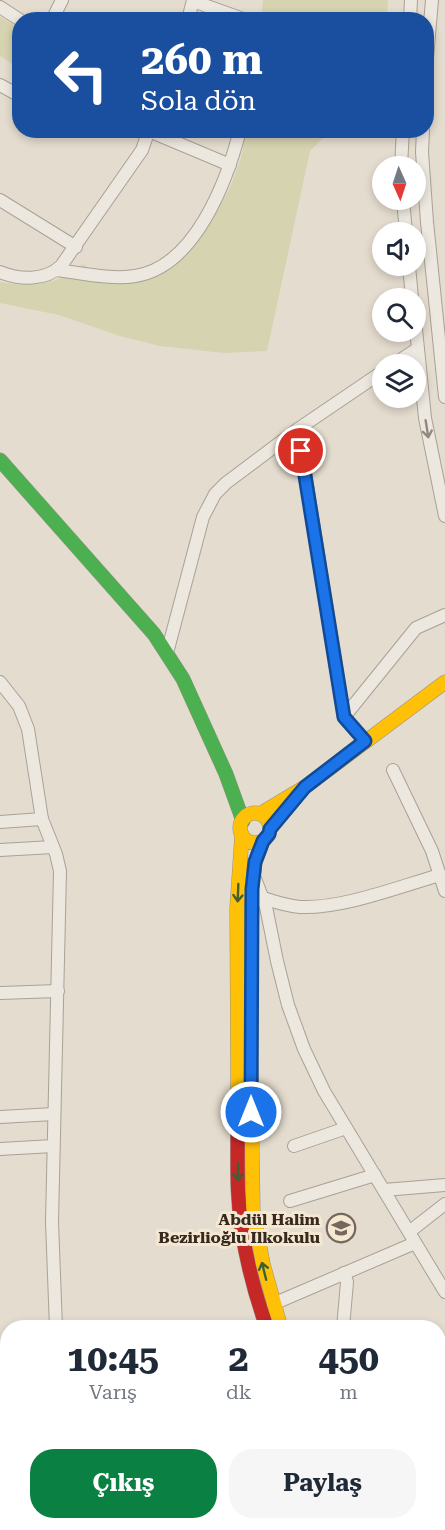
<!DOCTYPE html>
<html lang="tr">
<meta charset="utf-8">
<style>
body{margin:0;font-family:"Roboto Serif",serif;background:#f6f6f7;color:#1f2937;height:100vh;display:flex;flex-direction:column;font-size:22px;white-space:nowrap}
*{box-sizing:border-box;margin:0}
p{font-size:20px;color:#747a83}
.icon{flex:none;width:33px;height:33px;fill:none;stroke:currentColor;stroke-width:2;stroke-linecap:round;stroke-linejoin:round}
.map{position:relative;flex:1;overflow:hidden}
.sheet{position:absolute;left:0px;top:1320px;width:446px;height:210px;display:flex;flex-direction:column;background:#fff;border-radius:24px 24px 0 0;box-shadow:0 3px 9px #0003}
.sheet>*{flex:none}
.banner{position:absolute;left:12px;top:12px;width:422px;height:126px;border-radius:24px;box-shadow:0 3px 9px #0003;background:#1a4fa0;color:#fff;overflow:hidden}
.needle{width:39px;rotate:177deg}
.tools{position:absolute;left:372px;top:156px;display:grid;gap:12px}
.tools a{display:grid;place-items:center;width:54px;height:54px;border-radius:50%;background:#fff;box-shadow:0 3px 9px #0003;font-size:30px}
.pin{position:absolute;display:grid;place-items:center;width:51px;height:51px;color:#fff;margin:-26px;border:3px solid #fff;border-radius:50%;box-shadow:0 2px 6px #0007}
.me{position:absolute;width:66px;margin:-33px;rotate:0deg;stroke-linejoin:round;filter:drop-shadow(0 0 4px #0008)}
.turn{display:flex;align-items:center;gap:21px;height:126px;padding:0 30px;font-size:27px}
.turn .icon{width:78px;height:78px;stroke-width:2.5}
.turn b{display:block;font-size:42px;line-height:51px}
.eta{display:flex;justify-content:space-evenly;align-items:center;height:102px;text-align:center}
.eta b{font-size:36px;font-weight:700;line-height:42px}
.action{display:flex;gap:12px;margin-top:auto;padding:12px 30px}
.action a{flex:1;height:69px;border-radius:24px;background:#0b8043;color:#fff;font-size:24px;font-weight:700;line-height:69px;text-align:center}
.action a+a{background:#f6f6f7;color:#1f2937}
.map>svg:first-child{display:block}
.green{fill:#d6d3b0}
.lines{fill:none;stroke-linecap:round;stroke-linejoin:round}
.street-casing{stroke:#a9a196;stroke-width:14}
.fast-casing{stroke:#999186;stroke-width:15}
.slow-casing{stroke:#999186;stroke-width:15}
.jam-casing{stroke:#999186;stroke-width:15}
.street{stroke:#ece7df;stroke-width:12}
.fast{stroke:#4caf50;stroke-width:14}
.slow{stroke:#ffc107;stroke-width:14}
.jam{stroke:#c62828;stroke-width:14}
.oneway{stroke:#92887e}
.oneway2{stroke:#405f32}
.route-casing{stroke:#114b97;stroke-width:15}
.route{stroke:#1a73e8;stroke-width:10}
.labels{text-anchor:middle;stroke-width:6;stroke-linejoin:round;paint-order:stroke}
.poi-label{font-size:16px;font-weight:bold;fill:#38291e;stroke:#f5e8d3;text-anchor:end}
</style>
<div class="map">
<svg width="445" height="1530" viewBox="0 0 445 1530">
<rect width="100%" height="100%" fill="#e4dcce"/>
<g class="green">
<polygon points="263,0 388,0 387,19 261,19"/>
<polygon points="0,17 19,28 19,68 0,56"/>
<path d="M246,131H330L310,151L267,351L224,353L160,346L120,336L59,315L0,303V282C32,288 58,285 83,264L105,279L147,271L205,229L230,188L241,158Z"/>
</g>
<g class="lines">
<g class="street-casing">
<g id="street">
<polyline points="193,1 246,20"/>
<polyline points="0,7 20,20"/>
<polyline points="52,20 62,0"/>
<polyline points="188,20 193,0"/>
<polyline points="410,20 411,0"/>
<polyline points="426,70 432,0"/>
<polyline points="0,85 20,96"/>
<polyline points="423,130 422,152 427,222 445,397"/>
<polyline points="149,131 230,165"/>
<polyline points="401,166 403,130"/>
<polyline points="0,200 76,247"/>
<polyline points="403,200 406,232"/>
<polyline points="409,266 412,298"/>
<path d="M57,270C81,273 112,280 135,276C195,267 227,181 240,130"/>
<path d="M0,272C20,280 45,281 61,266L142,150L149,130"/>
<polyline points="416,329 425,418 445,516"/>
<polyline points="394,364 417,349"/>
<polyline points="298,429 344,717 365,741"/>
<polyline points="167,653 203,517 215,494 226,483 298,429 382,372"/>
<polyline points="0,682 19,706 28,729 42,819 56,854 60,871 52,1222 56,1328"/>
<polyline points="344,717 416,628 445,615"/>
<polyline points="393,770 432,851 445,891"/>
<polyline points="0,822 42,819"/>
<polyline points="0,850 53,847"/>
<polyline points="254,876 266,907 277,961 288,1005 304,1049 324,1091 445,1292"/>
<path d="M263,898C275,902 287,906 300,907C342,909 398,887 440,875"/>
<polyline points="0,993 58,991"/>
<polyline points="0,1117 54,1114"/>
<polyline points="294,1146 346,1128"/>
<polyline points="0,1149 53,1146"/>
<polyline points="384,1190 445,1185"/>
<polyline points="290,1201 375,1175"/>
<polyline points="409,1232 445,1204"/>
<polyline points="273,1304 415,1243"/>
<polyline points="343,1328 347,1282 344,1273"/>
<polyline points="0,1364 8,1362"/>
<polyline points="0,1401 8,1400"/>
<polyline points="162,1522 165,1530"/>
</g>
</g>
<g class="fast-casing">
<polyline id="fast" points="0,460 154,634 183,679 226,774 243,821"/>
</g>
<g class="slow-casing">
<g id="slow">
<circle cx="255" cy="828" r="15"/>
<polyline points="260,814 305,787 445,682"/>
<polyline points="263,841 255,862 252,889 250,1031 253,1211 263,1264 281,1328"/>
<polyline points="238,1097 237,908 242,835"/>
<polyline points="417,1522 420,1530"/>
</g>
</g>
<g class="jam-casing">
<g id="jam">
<path d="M238,1097C238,1128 237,1159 238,1189C240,1237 251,1283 267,1328"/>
<polyline points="403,1522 406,1530"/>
</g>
</g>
<use href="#street" class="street"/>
<use href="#fast" class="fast"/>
<use href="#slow" class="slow"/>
<use href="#jam" class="jam"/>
</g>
<defs><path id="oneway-shaft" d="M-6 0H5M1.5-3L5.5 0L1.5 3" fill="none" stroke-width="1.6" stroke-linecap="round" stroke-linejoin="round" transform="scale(1.5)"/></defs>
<use class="oneway" href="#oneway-shaft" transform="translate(427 429) rotate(81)"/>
<g class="oneway2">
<use href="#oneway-shaft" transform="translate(238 893) rotate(92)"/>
<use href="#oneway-shaft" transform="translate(238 1172) rotate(90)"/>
<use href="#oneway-shaft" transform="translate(264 1271) rotate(-104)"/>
</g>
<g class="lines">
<g class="route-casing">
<polyline id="route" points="251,1112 252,889 255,862 263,841 269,834 270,829 305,787 365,741 344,717 301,451"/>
</g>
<use href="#route" class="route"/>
</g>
<defs>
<g id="school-ring" transform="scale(1.5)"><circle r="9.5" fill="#f5e8d3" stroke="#74685c" stroke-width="1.5"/><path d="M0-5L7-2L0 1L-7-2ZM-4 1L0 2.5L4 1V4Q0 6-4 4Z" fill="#74685c"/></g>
</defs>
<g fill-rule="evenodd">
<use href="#school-ring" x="341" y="1228"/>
</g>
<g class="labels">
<g class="poi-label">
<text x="320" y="1225">Abdül Halim<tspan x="320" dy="18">Bezirlioğlu Ilkokulu</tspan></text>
</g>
</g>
</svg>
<div class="tools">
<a><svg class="needle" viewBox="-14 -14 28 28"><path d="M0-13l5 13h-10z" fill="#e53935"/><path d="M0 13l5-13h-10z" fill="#747a83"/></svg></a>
<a><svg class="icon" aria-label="sound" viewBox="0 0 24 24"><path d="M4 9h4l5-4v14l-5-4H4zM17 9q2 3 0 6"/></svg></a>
<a><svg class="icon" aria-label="search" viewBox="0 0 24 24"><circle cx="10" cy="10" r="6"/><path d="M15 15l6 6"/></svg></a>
<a><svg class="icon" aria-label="layers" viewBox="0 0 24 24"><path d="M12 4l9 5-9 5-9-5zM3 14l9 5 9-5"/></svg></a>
</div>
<div class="pin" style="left:301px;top:451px;background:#d93025"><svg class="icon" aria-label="arrive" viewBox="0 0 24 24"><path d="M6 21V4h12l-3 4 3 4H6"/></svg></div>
<svg class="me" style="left:251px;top:1112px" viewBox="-20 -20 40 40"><circle r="17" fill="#1a73e8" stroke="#fff" stroke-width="3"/><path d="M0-11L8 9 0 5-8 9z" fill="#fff"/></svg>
<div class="banner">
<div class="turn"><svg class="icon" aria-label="left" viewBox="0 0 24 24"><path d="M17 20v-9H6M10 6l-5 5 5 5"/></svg><div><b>260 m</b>Sola dön</div></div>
</div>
<section class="sheet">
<div class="eta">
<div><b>10:45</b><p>Varış</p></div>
<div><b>2</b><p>dk</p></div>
<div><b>450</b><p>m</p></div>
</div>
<div class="action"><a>Çıkış</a><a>Paylaş</a></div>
</section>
</div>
